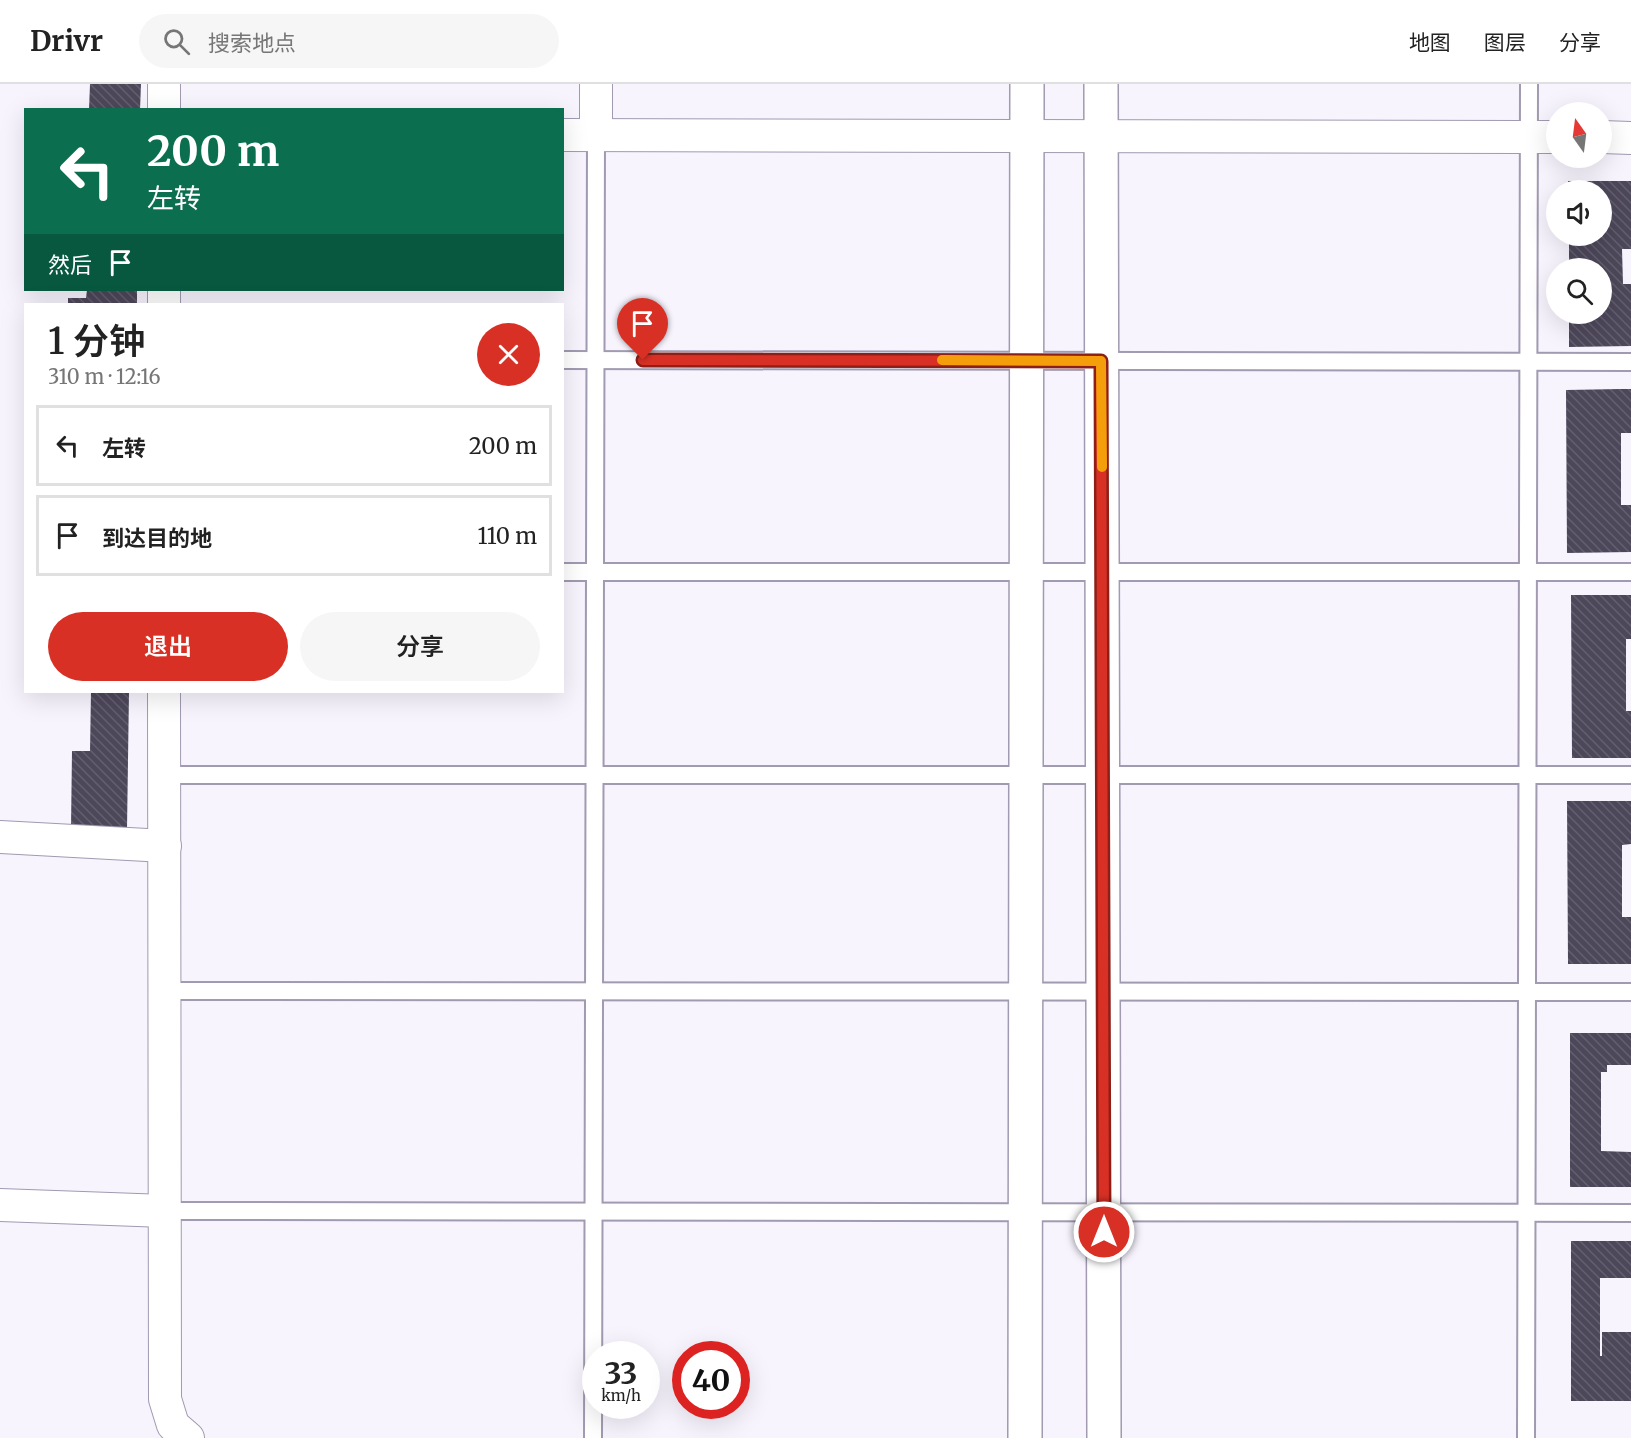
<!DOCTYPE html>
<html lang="zh">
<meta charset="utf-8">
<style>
body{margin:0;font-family:Merriweather,"Noto Sans SC",serif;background:#f6f6f6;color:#222;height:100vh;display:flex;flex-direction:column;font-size:22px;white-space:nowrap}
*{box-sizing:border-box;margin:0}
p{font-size:20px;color:#767676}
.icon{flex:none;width:33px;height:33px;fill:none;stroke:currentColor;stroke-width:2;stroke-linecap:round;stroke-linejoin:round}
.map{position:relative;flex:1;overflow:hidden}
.side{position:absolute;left:24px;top:219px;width:540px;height:390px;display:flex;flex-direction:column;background:#fff;border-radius:0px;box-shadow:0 6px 24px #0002}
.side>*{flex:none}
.guide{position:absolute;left:24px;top:24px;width:540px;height:183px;border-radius:0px;box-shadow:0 6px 24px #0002;background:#0b6e4f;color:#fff;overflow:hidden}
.needle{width:39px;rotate:346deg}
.buttons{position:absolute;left:1546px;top:18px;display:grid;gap:12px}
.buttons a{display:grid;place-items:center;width:66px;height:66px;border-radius:50%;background:#fff;box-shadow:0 6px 24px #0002;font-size:30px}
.speed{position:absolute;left:582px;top:1257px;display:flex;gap:12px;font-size:30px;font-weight:700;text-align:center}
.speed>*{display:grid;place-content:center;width:78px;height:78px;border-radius:50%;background:#fff;box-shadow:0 6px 24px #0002;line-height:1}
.speed small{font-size:15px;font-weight:400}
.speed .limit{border:9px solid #d22;background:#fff;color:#111}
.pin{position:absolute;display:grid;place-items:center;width:51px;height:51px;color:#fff;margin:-62px -26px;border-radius:50% 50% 50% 0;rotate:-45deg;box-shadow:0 0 6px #0007}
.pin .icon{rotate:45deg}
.me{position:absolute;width:66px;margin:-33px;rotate:0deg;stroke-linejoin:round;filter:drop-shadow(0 0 4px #0008)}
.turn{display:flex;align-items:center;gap:21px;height:126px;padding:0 24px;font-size:27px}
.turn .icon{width:78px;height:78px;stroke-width:2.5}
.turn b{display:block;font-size:42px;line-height:51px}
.then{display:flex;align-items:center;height:57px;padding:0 24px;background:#0003;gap:12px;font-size:22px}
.round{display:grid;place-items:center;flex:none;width:63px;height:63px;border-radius:32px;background:#f6f6f6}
.head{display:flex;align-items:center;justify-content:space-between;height:102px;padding:0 24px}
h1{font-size:36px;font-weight:600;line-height:45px}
.cta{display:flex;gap:12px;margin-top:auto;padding:12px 24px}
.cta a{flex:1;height:69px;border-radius:36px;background:#d93025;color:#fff;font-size:24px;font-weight:600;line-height:69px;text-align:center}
.cta a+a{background:#f6f6f6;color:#222}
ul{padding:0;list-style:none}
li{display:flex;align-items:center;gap:18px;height:81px;margin:0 12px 9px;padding:0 12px;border:3px solid #e0e0e0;border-radius:0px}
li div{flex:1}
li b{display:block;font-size:22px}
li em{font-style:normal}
header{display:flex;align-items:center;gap:36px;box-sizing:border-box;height:84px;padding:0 30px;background:#fff;border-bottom:2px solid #e0e0e0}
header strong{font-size:28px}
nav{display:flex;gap:33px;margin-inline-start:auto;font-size:21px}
.search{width:420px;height:54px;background:#f6f6f6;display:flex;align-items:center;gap:15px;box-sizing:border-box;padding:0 21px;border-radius:33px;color:#767676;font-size:22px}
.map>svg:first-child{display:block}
.building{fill:url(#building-back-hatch)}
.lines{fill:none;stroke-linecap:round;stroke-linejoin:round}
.lane-casing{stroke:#a19ab0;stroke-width:20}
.street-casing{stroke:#a19ab0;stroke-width:34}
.secondary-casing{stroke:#a19ab0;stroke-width:36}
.lane{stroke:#fff;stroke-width:16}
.street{stroke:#fff;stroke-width:32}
.secondary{stroke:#fff;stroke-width:33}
.route-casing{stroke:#8d1f18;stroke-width:15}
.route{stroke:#d93025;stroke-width:10}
.slow{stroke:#f59e0b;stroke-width:10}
</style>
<header>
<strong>Drivr</strong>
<div class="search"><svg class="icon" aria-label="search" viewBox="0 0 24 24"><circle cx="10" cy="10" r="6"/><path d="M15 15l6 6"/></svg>搜索地点</div>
<nav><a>地图</a><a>图层</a><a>分享</a></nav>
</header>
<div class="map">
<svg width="1631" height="1354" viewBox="0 0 1631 1354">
<defs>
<pattern id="building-back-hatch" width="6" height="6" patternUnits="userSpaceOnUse" patternTransform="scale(1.5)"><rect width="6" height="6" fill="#4d475a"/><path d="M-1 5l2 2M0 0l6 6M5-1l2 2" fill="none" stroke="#645f6f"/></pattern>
</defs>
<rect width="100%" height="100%" fill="#f7f4fe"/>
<g class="building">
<polygon points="90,0 141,0 140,26 89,26"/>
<polygon points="1568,97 1631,97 1631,165 1622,165 1623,200 1631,200 1631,262 1569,263 1569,230 1602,230 1602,184 1569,184 1569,152 1602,152 1602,106 1568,106"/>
<polygon points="87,206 137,206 137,220 68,220 68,214 86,214"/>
<polygon points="1620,305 1631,305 1631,349 1621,349 1621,421 1631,421 1631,468 1567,469 1566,306"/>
<polygon points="1571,511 1631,511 1631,555 1626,555 1626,627 1631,627 1631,674 1572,674"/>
<polygon points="91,608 129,608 127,745 71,744 72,667 90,667"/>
<polygon points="1567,717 1631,717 1631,760 1622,761 1622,833 1631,833 1631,880 1568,880"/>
<polygon points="1570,949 1631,949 1631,981 1607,981 1607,988 1601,988 1601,1067 1631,1068 1631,1103 1570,1103"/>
<polygon points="1571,1157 1631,1157 1631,1194 1600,1194 1600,1272 1602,1272 1602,1248 1631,1248 1631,1317 1571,1317"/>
</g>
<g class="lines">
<g class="lane-casing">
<g id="lane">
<polyline points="562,276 1631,278"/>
<polyline points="562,488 1631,488"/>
<polyline points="164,691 1631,691"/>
<polyline points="164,907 1631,908"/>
<polyline points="165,1127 1631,1129"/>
<polyline points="593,1354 596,51"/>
<polyline points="1526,1354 1529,0"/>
</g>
</g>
<g class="street-casing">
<g id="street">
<polyline points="164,26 164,0"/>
<polyline points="562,51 1557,53"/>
<polyline points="596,51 596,0"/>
<polyline points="1602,53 1631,54"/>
<polyline points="164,220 164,206"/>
<polyline points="164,608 165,1315 173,1341 188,1354"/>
<polyline points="0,753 165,762"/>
<polyline points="0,1121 165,1127"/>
</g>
</g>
<g class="secondary-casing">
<g id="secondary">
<polyline points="1101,0 1104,1354"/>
<polyline points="1025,1354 1027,0"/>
</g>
</g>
<use href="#lane" class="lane"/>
<use href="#street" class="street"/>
<use href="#secondary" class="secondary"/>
</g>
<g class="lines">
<g class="route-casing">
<polyline id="route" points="643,276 1101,277 1104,1148"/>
</g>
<use href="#route" class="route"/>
<polyline class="slow" points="942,276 1101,277 1102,383"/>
</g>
</svg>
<div class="buttons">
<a><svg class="needle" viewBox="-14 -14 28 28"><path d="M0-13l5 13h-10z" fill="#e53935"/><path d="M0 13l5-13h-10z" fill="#767676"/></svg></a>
<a><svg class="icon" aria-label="sound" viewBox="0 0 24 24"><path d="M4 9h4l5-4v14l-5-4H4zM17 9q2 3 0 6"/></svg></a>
<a><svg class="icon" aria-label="search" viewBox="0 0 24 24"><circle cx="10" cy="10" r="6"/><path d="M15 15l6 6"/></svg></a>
</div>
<div class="speed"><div>33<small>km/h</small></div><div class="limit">40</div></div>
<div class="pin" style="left:643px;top:276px;background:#d93025"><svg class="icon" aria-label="arrive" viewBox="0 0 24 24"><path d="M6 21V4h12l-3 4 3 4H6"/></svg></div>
<svg class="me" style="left:1104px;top:1148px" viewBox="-20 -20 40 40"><circle r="17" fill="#d93025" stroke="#fff" stroke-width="3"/><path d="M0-11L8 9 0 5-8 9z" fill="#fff"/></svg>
<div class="guide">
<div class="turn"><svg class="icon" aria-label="left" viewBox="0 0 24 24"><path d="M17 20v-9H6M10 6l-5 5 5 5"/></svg><div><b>200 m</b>左转</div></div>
<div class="then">然后<svg class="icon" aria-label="arrive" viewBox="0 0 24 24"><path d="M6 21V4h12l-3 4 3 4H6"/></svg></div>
</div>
<section class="side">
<div class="head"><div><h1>1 分钟</h1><p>310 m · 12:16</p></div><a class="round" style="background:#d93025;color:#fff"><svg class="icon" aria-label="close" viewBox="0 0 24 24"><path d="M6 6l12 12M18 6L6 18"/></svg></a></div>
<ul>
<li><svg class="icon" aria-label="left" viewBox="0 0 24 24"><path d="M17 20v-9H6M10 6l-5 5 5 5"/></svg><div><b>左转</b></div><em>200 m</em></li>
<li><svg class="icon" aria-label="arrive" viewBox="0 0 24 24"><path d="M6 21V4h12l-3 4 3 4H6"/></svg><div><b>到达目的地</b></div><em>110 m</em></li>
</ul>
<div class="cta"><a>退出</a><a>分享</a></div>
</section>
</div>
